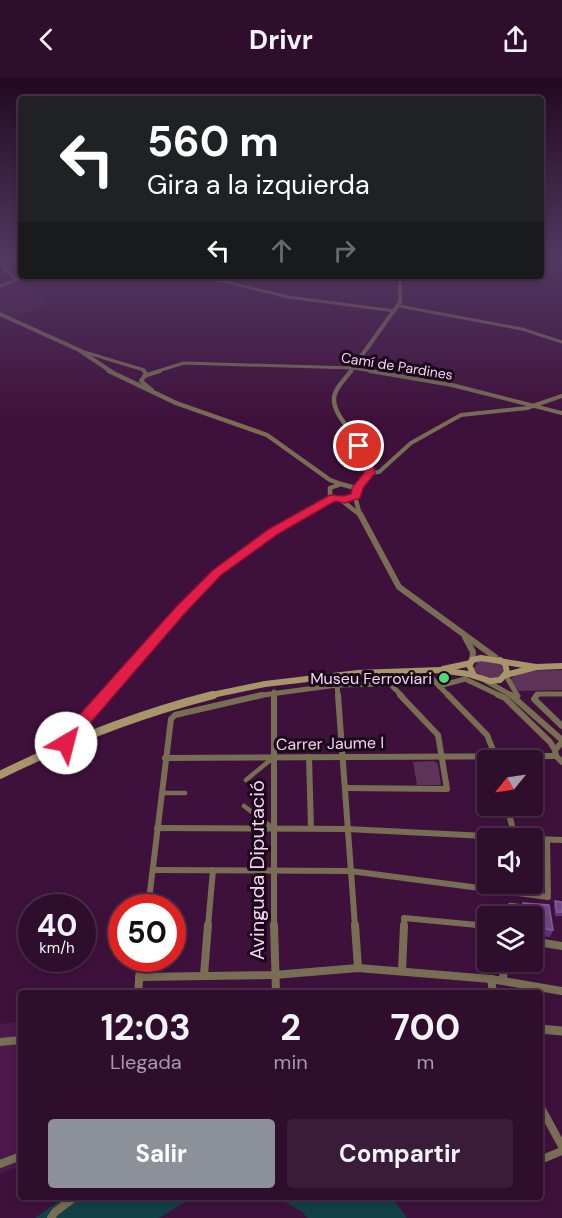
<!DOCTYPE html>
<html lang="es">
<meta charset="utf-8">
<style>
body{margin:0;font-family:"DM Sans",sans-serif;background:#3a1b39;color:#f1f3f6;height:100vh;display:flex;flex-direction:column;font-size:22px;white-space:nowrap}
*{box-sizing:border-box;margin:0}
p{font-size:20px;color:#a79caa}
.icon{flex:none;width:33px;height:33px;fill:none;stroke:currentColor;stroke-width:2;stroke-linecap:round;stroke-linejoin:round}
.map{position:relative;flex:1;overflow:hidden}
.panel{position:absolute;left:18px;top:912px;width:525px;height:210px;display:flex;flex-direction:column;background:#2e0d2d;border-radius:6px;box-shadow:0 3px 9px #0003,0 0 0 2px #492d49}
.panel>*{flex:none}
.banner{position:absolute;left:18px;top:18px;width:526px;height:183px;border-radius:6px;box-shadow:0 3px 9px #0003,0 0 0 2px #492d49;background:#202124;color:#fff;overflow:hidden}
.needle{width:39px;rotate:240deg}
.buttons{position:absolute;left:477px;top:672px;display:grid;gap:12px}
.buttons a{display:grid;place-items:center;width:66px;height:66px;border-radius:6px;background:#2e0d2d;box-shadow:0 3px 9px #0003,0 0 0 2px #492d49;font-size:30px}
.speed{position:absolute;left:18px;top:816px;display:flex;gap:12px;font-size:30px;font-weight:700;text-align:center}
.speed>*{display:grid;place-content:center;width:78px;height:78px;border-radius:50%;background:#2e0d2d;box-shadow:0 3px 9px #0003,0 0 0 2px #492d49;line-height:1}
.speed small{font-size:15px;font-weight:400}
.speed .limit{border:9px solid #d22;background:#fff;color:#111}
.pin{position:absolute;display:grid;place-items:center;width:51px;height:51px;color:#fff;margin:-26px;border:3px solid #fff;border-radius:50%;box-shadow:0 2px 6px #0007}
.me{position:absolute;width:66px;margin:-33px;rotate:37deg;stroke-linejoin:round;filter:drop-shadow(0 0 4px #0008)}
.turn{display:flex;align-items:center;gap:21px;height:126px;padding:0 30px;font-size:27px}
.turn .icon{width:78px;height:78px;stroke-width:2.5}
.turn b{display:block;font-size:42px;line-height:51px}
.lanes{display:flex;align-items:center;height:57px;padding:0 30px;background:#0003;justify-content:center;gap:30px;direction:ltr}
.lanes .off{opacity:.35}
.eta{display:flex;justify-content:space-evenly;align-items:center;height:102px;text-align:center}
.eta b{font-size:36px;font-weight:700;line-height:42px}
.cta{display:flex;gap:12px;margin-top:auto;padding:12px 30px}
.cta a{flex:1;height:69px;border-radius:6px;background:#8c9099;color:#fff;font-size:24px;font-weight:700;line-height:69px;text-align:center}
.cta a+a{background:#3a1b39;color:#f1f3f6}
header{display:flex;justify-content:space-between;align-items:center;height:78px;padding:0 30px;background:#2e0d2d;font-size:27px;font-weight:700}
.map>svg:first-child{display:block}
.built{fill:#4b1849}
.green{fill:#5d335a}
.water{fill:#124047}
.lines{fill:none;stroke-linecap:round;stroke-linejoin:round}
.stream{stroke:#124047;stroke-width:1.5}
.pedestrian{stroke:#786e53;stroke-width:4.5}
.minor-far4{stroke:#786e53;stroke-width:3}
.minor-far3{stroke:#786e53;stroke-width:4}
.minor-far2{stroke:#786e53;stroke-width:5}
.minor-far1{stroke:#786e53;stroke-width:6}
.minor{stroke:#786e53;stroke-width:8}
.tertiary-far3{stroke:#786e53;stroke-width:4}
.tertiary-far2{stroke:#786e53;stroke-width:4.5}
.tertiary-far1{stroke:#786e53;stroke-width:6}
.tertiary{stroke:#786e53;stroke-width:9}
.secondary-far1{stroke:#a7966a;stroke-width:6}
.secondary{stroke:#a7966a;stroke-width:8}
.wall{fill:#60357b}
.building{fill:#704687;stroke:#845d98;stroke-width:1.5}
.route{fill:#e11d48;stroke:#92132f;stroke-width:1.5}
.poi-dot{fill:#4fd675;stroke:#1a0719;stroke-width:2}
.labels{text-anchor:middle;stroke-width:6;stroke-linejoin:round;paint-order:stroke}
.far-street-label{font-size:14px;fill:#f2d5ef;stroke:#1a0719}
.poi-label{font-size:16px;fill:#f2d5ef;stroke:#1a0719;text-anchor:end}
.street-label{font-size:16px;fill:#f2d5ef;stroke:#1a0719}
.near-street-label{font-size:20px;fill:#f2d5ef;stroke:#1a0719}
</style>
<header><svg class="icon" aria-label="back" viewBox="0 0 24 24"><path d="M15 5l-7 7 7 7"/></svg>Drivr<svg class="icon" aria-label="share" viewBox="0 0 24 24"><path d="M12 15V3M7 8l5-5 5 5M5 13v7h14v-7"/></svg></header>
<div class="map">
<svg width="562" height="1140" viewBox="0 0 562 1140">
<rect width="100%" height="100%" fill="#3e113c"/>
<g class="built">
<polygon points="22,201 40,218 45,228 13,239 0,233 0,210"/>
<polygon points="21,943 21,1088 0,1096 0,946"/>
</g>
<g class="green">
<path d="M479,582L501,586L504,593L501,599C490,601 479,600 474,590Z"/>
<path d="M562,592V612L519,613L510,602C520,589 547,593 562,592Z"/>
<polygon points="434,683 438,686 441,707 417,707 413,684"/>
</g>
<g class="water">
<polygon points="64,1119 193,1119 159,1140 35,1140"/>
<polygon points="275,1119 392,1119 407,1140 308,1140 301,1133"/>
</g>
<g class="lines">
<g class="stream">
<polyline points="6,181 8,191 16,197"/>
<polyline points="21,201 42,220 46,228"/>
</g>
<g class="pedestrian">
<polyline points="246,702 274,679"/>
<polyline points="162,715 185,715"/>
<polyline points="244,728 273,750"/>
<polyline points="508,838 510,827 526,829"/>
</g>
<g class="minor-far4">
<polyline points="3,181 5,191 15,201"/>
<polyline points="202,198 288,219 395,233"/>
<polyline points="0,208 27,198"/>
<polyline points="399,228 522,251 562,264"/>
<polyline points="81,273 144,292 145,294"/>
<polyline points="155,294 184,285 353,290 378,294"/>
</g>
<g class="minor-far3">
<polyline points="144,293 146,296 141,303 152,312"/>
<polyline points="370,293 452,307 562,335"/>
<polyline points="144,298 160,293"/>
<polyline points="369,395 379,394 411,365 461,337 527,330 562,318"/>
<polyline points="303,437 333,420"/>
</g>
<g class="minor-far2">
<polyline points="428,596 439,608"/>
<polyline points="506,598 518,618"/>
<polyline points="486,603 513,618"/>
<polyline points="337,607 338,618"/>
<polyline points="274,614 274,618"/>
<polyline points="105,618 211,499 273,454 306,436"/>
<polyline points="256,618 337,607 390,606 402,618"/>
<polyline points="449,618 439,608 465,601 501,618"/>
<polyline points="536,618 538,616 562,616"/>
</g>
<g class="minor-far1">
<polyline points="274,617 274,848"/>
<polyline points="338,617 355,848"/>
<polyline points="448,617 487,657 497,682"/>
<polyline points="498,617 505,620 550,664 555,672"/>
<polyline points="511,617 562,662"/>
<polyline points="537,617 534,621 562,648"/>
<polyline points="78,660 75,654 106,617"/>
<polyline points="562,664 555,672 556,678 562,684"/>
<polyline points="309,679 311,750"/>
<polyline points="165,680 556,678"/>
<polyline points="345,710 447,711 438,657 400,617"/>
<polyline points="507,728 515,760"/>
<polyline points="157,750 347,751 523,760"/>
<polyline points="532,761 562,762"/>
<polyline points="153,792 350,793 548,819 547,762"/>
<polyline points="148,830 171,641 175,637 262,617"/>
<polyline points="208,848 213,792"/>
<polyline points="404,848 404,840 488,848"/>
</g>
<g class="minor">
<polyline points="274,847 276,915"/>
<polyline points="355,847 358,890"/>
<polyline points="477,847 488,848"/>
<polyline points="532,863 562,868"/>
<polyline points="402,893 404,847"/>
<polyline points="204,897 208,847"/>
<polyline points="139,899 274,897 358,890 491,901 562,913"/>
<polyline points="491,901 493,915"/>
<polyline points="503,903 504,884"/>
<polyline points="138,915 141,880"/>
<polyline points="0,964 21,962"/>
<polyline points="540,1028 562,1068"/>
<polyline points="540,1082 562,1073"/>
<polyline points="0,1086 21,1078"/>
<polyline points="51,1140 55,1134 75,1119"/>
</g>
<g class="tertiary-far3">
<polyline points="0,236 79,272 112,294"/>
<polyline points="350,294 400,224 400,198"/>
</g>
<g class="tertiary-far2">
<polyline points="109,293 176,325 267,357 330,402 341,406"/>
<path d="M351,293C345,301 334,311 334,321C333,345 379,373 369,398C366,403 360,408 356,412"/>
<polygon points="341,406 355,410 356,418 346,422 330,418 330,410"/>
<polyline points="355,419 360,437"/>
<polyline points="341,422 359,436"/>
</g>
<g class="tertiary-far1">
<polyline points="360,436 399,509 495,579"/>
<polyline points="465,559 473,574 472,583"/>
</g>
<polyline class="tertiary" points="540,951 562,953"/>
<g class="secondary-far1">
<polyline points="443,591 471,585"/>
<polyline points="474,597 469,587 472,582 481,580 536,589"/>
<polyline points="506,597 536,589 562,588"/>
<polyline points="207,618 265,606 358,595 440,592 468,596 490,603 500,602 507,594 505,586 500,582"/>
</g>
<path class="secondary" d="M0,697C69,663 138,636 213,617"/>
</g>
<g class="wall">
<polygon points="555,823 562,824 562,838 555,838 554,827"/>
<polygon points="523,825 553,852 550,859 532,857 532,838 522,838 521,833"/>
</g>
<g class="building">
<polygon points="555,823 562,824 562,834 557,834"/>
<polygon points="523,825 549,827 553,852 535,849 532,850 532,838 526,838"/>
</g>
<linearGradient id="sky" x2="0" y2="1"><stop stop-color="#220921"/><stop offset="0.53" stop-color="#523861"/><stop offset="1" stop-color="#523861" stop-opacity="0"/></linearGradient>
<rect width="562" height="341" fill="url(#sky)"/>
<path class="route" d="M356,366L365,368L373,384L375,395L363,410L360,420L345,425L335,423L278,456L221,497L185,535L85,651L83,654L86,660C82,668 69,672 61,669L58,665L61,661L69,658L67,654L74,643L176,529L213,492L269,451L330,417L344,418L351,416L352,410L364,395L363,384L354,368Z"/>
<circle class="poi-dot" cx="444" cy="600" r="6"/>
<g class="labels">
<g class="far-street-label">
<text transform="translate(397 288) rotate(9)" y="5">Camí de Pardines</text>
</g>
<g class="poi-label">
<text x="432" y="606">Museu Ferroviari</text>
</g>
<g class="street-label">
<text transform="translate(330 665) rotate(-1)" y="6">Carrer Jaume I</text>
</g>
<g class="near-street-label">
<text transform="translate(257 792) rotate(-90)" y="7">Avinguda Diputació</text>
</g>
</g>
</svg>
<div class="buttons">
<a><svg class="needle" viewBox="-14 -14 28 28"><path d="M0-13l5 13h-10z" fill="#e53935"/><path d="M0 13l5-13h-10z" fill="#a79caa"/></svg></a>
<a><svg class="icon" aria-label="sound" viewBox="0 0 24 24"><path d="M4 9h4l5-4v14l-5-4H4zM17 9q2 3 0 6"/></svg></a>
<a><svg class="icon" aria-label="layers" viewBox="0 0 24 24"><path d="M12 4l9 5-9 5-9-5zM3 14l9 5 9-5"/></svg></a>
</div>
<div class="speed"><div>40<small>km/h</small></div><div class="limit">50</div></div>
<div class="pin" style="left:359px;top:368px;background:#d93025"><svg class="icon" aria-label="arrive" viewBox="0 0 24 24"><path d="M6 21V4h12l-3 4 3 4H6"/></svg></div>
<svg class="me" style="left:66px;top:665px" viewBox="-20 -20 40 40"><circle r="19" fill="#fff"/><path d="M0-13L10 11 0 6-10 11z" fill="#e11d48"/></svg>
<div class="banner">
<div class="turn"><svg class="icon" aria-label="left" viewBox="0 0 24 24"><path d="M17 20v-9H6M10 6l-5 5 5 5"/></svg><div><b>560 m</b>Gira a la izquierda</div></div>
<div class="lanes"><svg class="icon" aria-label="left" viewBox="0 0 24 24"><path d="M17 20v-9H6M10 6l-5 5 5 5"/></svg><svg class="icon off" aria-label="ahead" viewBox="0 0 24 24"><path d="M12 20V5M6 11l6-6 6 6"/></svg><svg class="icon off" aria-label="right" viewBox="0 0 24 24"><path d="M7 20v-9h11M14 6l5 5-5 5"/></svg></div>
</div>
<section class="panel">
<div class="eta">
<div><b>12:03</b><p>Llegada</p></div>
<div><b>2</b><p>min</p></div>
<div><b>700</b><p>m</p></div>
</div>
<div class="cta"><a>Salir</a><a>Compartir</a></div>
</section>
</div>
